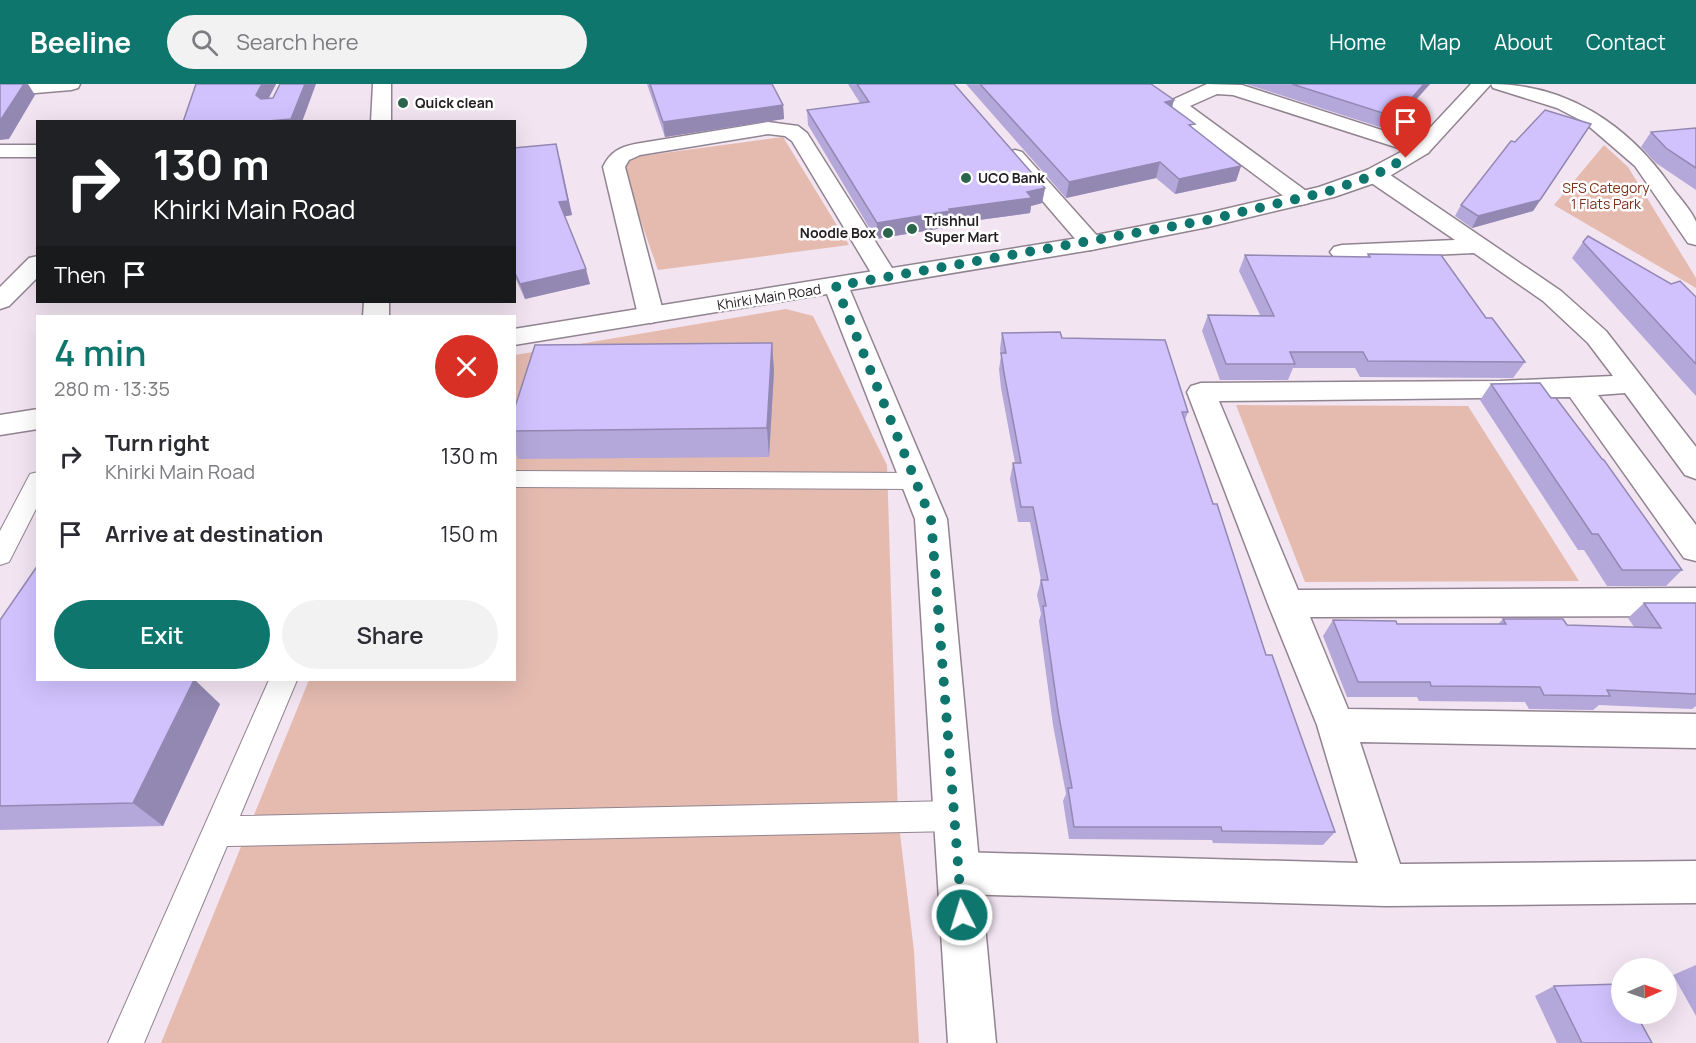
<!DOCTYPE html>
<meta charset="utf-8">
<style>
body{margin:0;font-family:Manrope,sans-serif;background:#f2f2f3;color:#2b2b33;height:100vh;display:flex;flex-direction:column;font-size:22px;white-space:nowrap}
*{box-sizing:border-box;margin:0}
p{font-size:20px;color:#7c7c81}
.icon{flex:none;width:33px;height:33px;fill:none;stroke:currentColor;stroke-width:2;stroke-linecap:round;stroke-linejoin:round}
.map{position:relative;flex:1;overflow:hidden}
.panel{position:absolute;left:36px;top:231px;width:480px;height:366px;display:flex;flex-direction:column;background:#fff;border-radius:0px;box-shadow:0 6px 24px #0002}
.panel>*{flex:none}
.hud{position:absolute;left:36px;top:36px;width:480px;height:183px;border-radius:0px;box-shadow:0 6px 24px #0002;background:#202124;color:#fff;overflow:hidden}
.needle{width:39px;rotate:88deg}
.buttons{position:absolute;left:1611px;top:874px;display:grid;gap:12px}
.buttons a{display:grid;place-items:center;width:66px;height:66px;border-radius:50%;background:#fff;box-shadow:0 6px 24px #0002;font-size:30px}
.pin{position:absolute;display:grid;place-items:center;width:51px;height:51px;color:#fff;margin:-62px -26px;border-radius:50% 50% 50% 0;rotate:-45deg;box-shadow:0 0 6px #0007}
.pin .icon{rotate:45deg}
.me{position:absolute;width:66px;margin:-33px;rotate:355deg;stroke-linejoin:round;filter:drop-shadow(0 0 4px #0008)}
.turn{display:flex;align-items:center;gap:21px;height:126px;padding:0 18px;font-size:27px}
.turn .icon{width:78px;height:78px;stroke-width:2.5}
.turn b{display:block;font-size:42px;line-height:51px}
.then{display:flex;align-items:center;height:57px;padding:0 18px;background:#0003;gap:12px;font-size:22px}
.round{display:grid;place-items:center;flex:none;width:63px;height:63px;border-radius:32px;background:#f2f2f3}
.overview{display:flex;align-items:center;justify-content:space-between;height:102px;padding:0 18px}
h1{font-size:36px;font-weight:600;line-height:45px;color:#0f766e}
.primary-button{display:flex;gap:12px;margin-top:auto;padding:12px 18px}
.primary-button a{flex:1;height:69px;border-radius:36px;background:#0f766e;color:#fff;font-size:24px;font-weight:600;line-height:69px;text-align:center}
.primary-button a+a{background:#f2f2f3;color:#2b2b33}
ul{padding:0;list-style:none}
li{display:flex;align-items:center;gap:18px;height:78px;padding:0 18px}
li div{flex:1}
li b{display:block;font-size:22px}
li em{font-style:normal}
header{display:flex;align-items:center;gap:36px;box-sizing:border-box;height:84px;padding:0 30px;background:#0f766e;color:#fff}
header strong{font-size:28px}
nav{display:flex;gap:33px;margin-inline-start:auto;font-size:21px}
.search{width:420px;height:54px;background:#f2f2f3;display:flex;align-items:center;gap:15px;box-sizing:border-box;padding:0 21px;border-radius:33px;color:#7c7c81;font-size:22px}
.map>svg:first-child{display:block}
.green{fill:#e5bbb0}
.lines{fill:none;stroke-linecap:round;stroke-linejoin:round}
.service-casing{stroke:#918490;stroke-width:2}
.minor-casing{stroke:#918490;stroke-width:3}
.tertiary-casing{stroke:#918490;stroke-width:3}
.service{fill:#fff;fill-rule:evenodd}
.minor{fill:#fff;fill-rule:evenodd}
.tertiary{fill:#fff;fill-rule:evenodd}
.wall{fill:#b4a7da}
.shaded-wall{fill:#9288b2}
.building{fill:#d1c2fe;stroke:#9288b2;stroke-width:1.5}
.route{stroke:#0f766e;stroke-width:10;stroke-dasharray:0 18}
.poi-dot{fill:#2b654e;stroke:#fff;stroke-width:2}
.labels{text-anchor:middle;stroke-width:5;stroke-linejoin:round;paint-order:stroke}
.far-poi-label{font-size:14px;font-weight:bold;fill:#262025;stroke:#fff;text-anchor:start}
.far-park-label{font-size:14px;fill:#7e301e;stroke:#fff}
.far-street-label{font-size:14px;fill:#262025;stroke:#fff}
</style>
<header>
<strong>Beeline</strong>
<div class="search"><svg class="icon" aria-label="search" viewBox="0 0 24 24"><circle cx="10" cy="10" r="6"/><path d="M15 15l6 6"/></svg>Search here</div>
<nav><a>Home</a><a>Map</a><a>About</a><a>Contact</a></nav>
</header>
<div class="map">
<svg width="1696" height="959" viewBox="0 0 1696 959">
<rect width="100%" height="100%" fill="#f2e4f1"/>
<g class="green">
<polygon points="783,53 849,161 658,186 619,75"/>
<polygon points="1604,61 1628,83 1696,194 1696,204 1554,121"/>
<polygon points="786,225 813,232 887,381 898,733 914,867 919,959 161,959 309,596 514,596 515,271"/>
<polygon points="1236,321 1468,322 1579,497 1305,498"/>
</g>
<g class="lines">
<g class="service-casing">
<g id="service">
<polygon points="514,387 916,389 924,391 928,397 924,403 916,405 514,403"/>
<polygon points="38,388 38,421 9,478 0,481 0,447 30,390"/>
<polygon points="269,596 297,596 240,732 954,717 965,722 970,732 965,742 954,747 227,762 144,959 108,959"/>
</g>
</g>
<g class="minor-casing">
<g id="minor">
<polygon points="0,0 80,0 78,4 71,6 0,12"/>
<polygon points="373,0 391,0 391,38 371,38"/>
<polygon points="1207,0 1242,1 1428,61 1431,65 1428,69 1421,71 1414,69 1233,11 1217,10 1190,22 1309,109 1312,114 1309,119 1301,121 1293,119 1176,32 1169,20 1172,16"/>
<path d="M1491,0C1566,0 1627,40 1670,101C1676,110 1693,128 1696,138C1696,145 1696,154 1696,161L1688,159L1635,82L1584,38L1557,24L1493,4Z"/>
<path d="M768,38L798,42L807,49L897,192L894,197L885,199L876,197L792,57L785,52L768,50L640,71L629,76L625,83L664,231L660,236L651,239L642,236L638,231L603,83C610,68 620,63 635,60Z"/>
<rect x="0" y="61" width="38" height="12"/>
<polygon points="1015,66 1022,68 1099,154 1103,159 1099,164 1091,166 1083,164 1004,72 1008,68"/>
<polygon points="1375,85 1383,86 1561,207 1606,247 1696,363 1696,395 1685,391 1625,309 1598,311 1696,441 1696,477 1684,474 1570,313 1219,317 1298,506 1696,504 1696,532 1310,533 1348,625 1696,630 1696,664 1360,658 1400,780 1696,777 1696,819 1386,822 959,810 944,804 938,789 944,774 959,768 1358,779 1317,641 1268,520 1187,308 1191,302 1201,299 1500,297 1613,292 1588,259 1543,217 1474,169 1342,175 1334,173 1330,168 1334,163 1342,161 1455,156 1367,96 1364,91 1367,86"/>
<polygon points="38,172 38,193 9,222 0,225 0,203 29,174"/>
<polygon points="364,218 389,218 389,232 363,232"/>
</g>
</g>
<g class="tertiary-casing">
<g id="tertiary">
<polygon points="1471,0 1491,0 1428,69 1383,96 1334,113 1208,143 1091,166 850,206 947,435 996,959 948,959 915,435 827,210 514,261 514,245 1091,152 1208,129 1319,103 1367,86 1414,61"/>
<polygon points="38,325 38,345 0,351 0,331"/>
</g>
</g>
<use href="#service" class="service"/>
<use href="#minor" class="minor"/>
<use href="#tertiary" class="tertiary"/>
</g>
<g class="wall">
<polygon points="196,0 276,0 268,15 302,38 183,38"/>
<polygon points="647,0 772,0 783,21 784,35 665,53"/>
<polygon points="848,0 954,0 1045,104 1042,119 1031,122 1030,129 949,140 949,143 876,155 808,41 807,26 860,19"/>
<polygon points="966,0 1151,0 1174,16 1172,23 1193,45 1241,82 1236,97 1175,110 1156,94 1066,114"/>
<polygon points="1246,0 1430,0 1389,46"/>
<polygon points="1696,44 1696,106 1656,79 1641,63 1651,48"/>
<polygon points="1584,51 1533,127 1472,144 1455,132 1461,121 1515,58"/>
<polygon points="514,64 560,74 572,131 565,132 590,200 525,215 514,191"/>
<polygon points="1583,158 1696,213 1696,312 1572,174"/>
<polygon points="1368,170 1486,234 1525,278 1513,294 1360,293 1355,284 1293,284 1288,296 1220,296 1202,247 1208,231 1260,231 1239,187 1245,171 1367,173"/>
<polygon points="1002,249 1062,254 1188,328 1185,336 1213,420 1266,571 1335,748 1323,761 1213,759 1212,756 1069,755 1063,717 1066,710 1053,641 1039,537 1041,530 1037,511 1041,496 1030,438 1018,438 1010,395 1013,379 1015,379 1001,304 999,285 1001,272 1000,265"/>
<polygon points="772,259 774,287 769,373 518,375 514,365 514,326"/>
<polygon points="1491,300 1682,486 1666,502 1607,502 1584,466 1578,466 1480,316"/>
<polygon points="1644,519 1696,519 1696,622 1692,625 1599,621 1593,626 1529,625 1525,618 1419,617 1417,613 1347,613 1323,552 1333,536 1397,540 1498,540 1503,535 1567,541 1634,543 1628,534"/>
<polygon points="0,536 38,596 220,620 163,742 0,746"/>
<polygon points="1696,881 1696,932 1673,891"/>
<polygon points="1554,902 1652,959 1557,959 1535,912"/>
</g>
<g class="shaded-wall">
<polygon points="24,0 28,0 35,11 9,55 0,56 0,37"/>
<polygon points="262,0 276,0 263,25 256,11"/>
<polygon points="305,0 316,0 302,38 292,38 291,35"/>
<polygon points="1424,0 1430,0 1389,46 1395,33"/>
<polygon points="1174,16 1170,31 1165,18"/>
<polygon points="783,21 784,35 665,53 663,38"/>
<polygon points="1591,40 1533,127 1472,144 1478,132"/>
<polygon points="556,60 572,131 562,133 559,118"/>
<polygon points="1160,78 1156,94 1066,114 1069,98"/>
<polygon points="1241,82 1236,97 1175,110 1179,95"/>
<polygon points="1045,104 1042,119 1031,122 1030,129 949,140 949,143 876,155 877,139 949,125"/>
<polygon points="586,185 590,200 525,215 520,200"/>
<polygon points="772,259 774,287 769,373 767,344"/>
<polygon points="194,596 195,596 220,620 163,742 133,719"/>
</g>
<g class="building">
<polygon points="0,0 24,0 0,37"/>
<polygon points="196,0 262,0 256,11 261,15 273,14 280,0 305,0 291,35 257,38 183,38"/>
<polygon points="650,0 772,0 783,21 663,38"/>
<polygon points="857,0 954,0 1045,104 1027,108 1032,114 949,125 950,127 877,139 807,26 869,18"/>
<polygon points="980,0 1151,0 1174,16 1165,18 1195,40 1189,41 1241,82 1179,95 1160,78 1069,98"/>
<polygon points="1292,0 1424,0 1395,33"/>
<polygon points="1545,26 1591,40 1540,116 1478,132 1461,121 1511,57 1515,58"/>
<polygon points="1696,44 1696,84 1666,64 1651,48"/>
<polygon points="556,60 568,117 559,118 586,185 520,200 514,187 514,64"/>
<polygon points="1588,152 1671,200 1680,197 1696,213 1696,280 1583,158"/>
<polygon points="1368,170 1441,171 1486,234 1492,234 1525,278 1368,277 1363,268 1290,268 1295,280 1226,280 1208,231 1274,232 1245,171 1370,173"/>
<polygon points="1060,248 1062,254 1165,256 1188,328 1182,328 1213,420 1217,420 1266,571 1272,571 1335,748 1222,747 1221,743 1074,743 1068,704 1072,704 1058,627 1043,522 1046,522 1041,496 1048,496 1033,423 1021,423 1013,379 1021,379 1004,289 1001,269 1006,269 1002,249"/>
<polygon points="772,259 767,344 514,347 514,326 535,261"/>
<polygon points="1540,299 1551,314 1556,314 1602,375 1604,376 1682,486 1622,486 1598,450 1592,450 1491,300"/>
<polygon points="38,481 38,596 194,596 133,719 0,722 0,536"/>
<polygon points="1644,519 1696,519 1696,610 1607,606 1610,612 1544,611 1540,603 1431,602 1430,598 1358,598 1333,536 1396,537 1397,540 1506,540 1503,535 1563,535 1567,541 1661,544"/>
<polygon points="1621,900 1622,902 1622,930 1636,930 1652,959 1582,959 1554,902"/>
</g>
<g class="lines">
<polyline class="route" points="962,831 931,435 836,202 1208,136 1326,108 1375,91 1406,74"/>
</g>
<g class="poi-dot">
<circle cx="403" cy="19" r="6"/>
<circle cx="966" cy="94" r="6"/>
<circle cx="912" cy="145" r="6"/>
<circle cx="888" cy="149" r="6"/>
</g>
<g class="labels">
<g class="far-poi-label">
<text x="415" y="24">Quick clean</text>
<text x="978" y="99">UCO Bank</text>
<text x="924" y="142">Trishhul<tspan x="924" dy="16">Super Mart</tspan></text>
<text x="876" y="154" text-anchor="end">Noodle Box</text>
</g>
<g class="far-park-label">
<text x="1606" y="109">SFS Category<tspan x="1606" dy="16">1 Flats Park</tspan></text>
</g>
<g class="far-street-label">
<text transform="translate(769 213) rotate(-9)" y="5">Khirki Main Road</text>
</g>
</g>
</svg>
<div class="buttons">
<a><svg class="needle" viewBox="-14 -14 28 28"><path d="M0-13l5 13h-10z" fill="#e53935"/><path d="M0 13l5-13h-10z" fill="#7c7c81"/></svg></a>
</div>
<div class="pin" style="left:1406px;top:74px;background:#d93025"><svg class="icon" aria-label="arrive" viewBox="0 0 24 24"><path d="M6 21V4h12l-3 4 3 4H6"/></svg></div>
<svg class="me" style="left:962px;top:831px" viewBox="-20 -20 40 40"><circle r="17" fill="#0f766e" stroke="#fff" stroke-width="3"/><path d="M0-11L8 9 0 5-8 9z" fill="#fff"/></svg>
<div class="hud">
<div class="turn"><svg class="icon" aria-label="right" viewBox="0 0 24 24"><path d="M7 20v-9h11M14 6l5 5-5 5"/></svg><div><b>130 m</b>Khirki Main Road</div></div>
<div class="then">Then<svg class="icon" aria-label="arrive" viewBox="0 0 24 24"><path d="M6 21V4h12l-3 4 3 4H6"/></svg></div>
</div>
<section class="panel">
<div class="overview"><div><h1>4 min</h1><p>280 m · 13:35</p></div><a class="round" style="background:#d93025;color:#fff"><svg class="icon" aria-label="close" viewBox="0 0 24 24"><path d="M6 6l12 12M18 6L6 18"/></svg></a></div>
<ul>
<li><svg class="icon" aria-label="right" viewBox="0 0 24 24"><path d="M7 20v-9h11M14 6l5 5-5 5"/></svg><div><b>Turn right</b><p>Khirki Main Road</p></div><em>130 m</em></li>
<li><svg class="icon" aria-label="arrive" viewBox="0 0 24 24"><path d="M6 21V4h12l-3 4 3 4H6"/></svg><div><b>Arrive at destination</b></div><em>150 m</em></li>
</ul>
<div class="primary-button"><a>Exit</a><a>Share</a></div>
</section>
</div>
